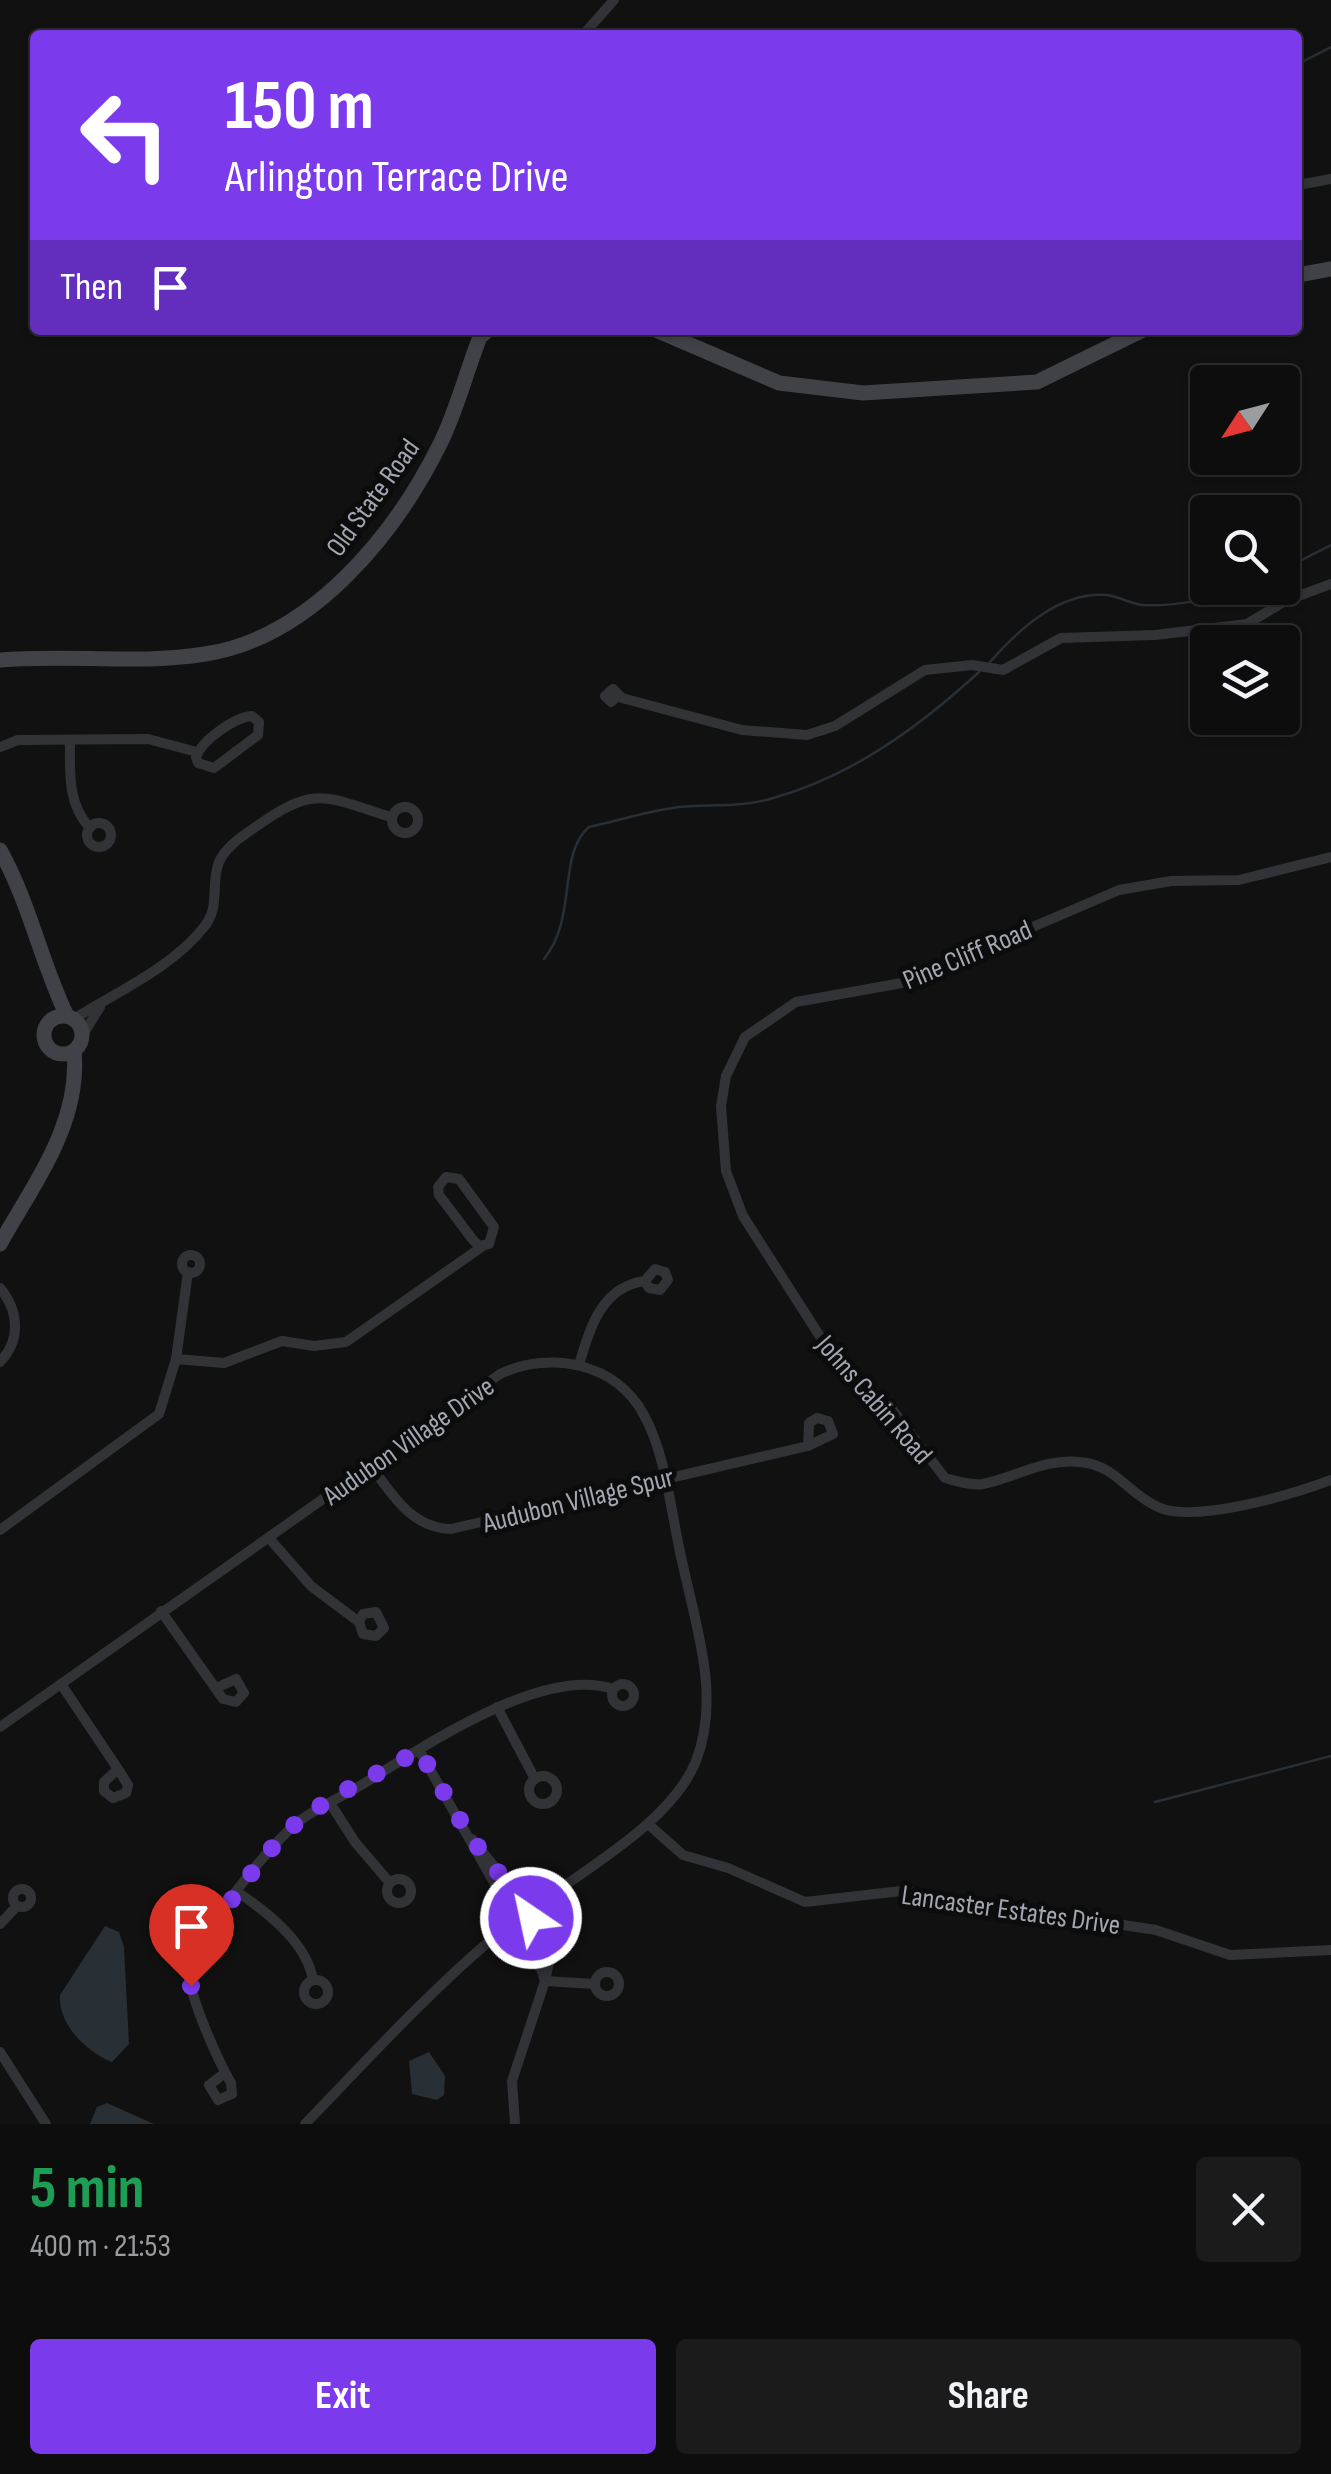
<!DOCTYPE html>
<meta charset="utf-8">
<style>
body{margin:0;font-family:"Sofia Sans Condensed",sans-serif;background:#1b1b1c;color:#f1f3f6;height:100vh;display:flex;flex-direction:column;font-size:38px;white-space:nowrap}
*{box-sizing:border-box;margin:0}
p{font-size:32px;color:#9a9c9e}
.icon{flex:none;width:55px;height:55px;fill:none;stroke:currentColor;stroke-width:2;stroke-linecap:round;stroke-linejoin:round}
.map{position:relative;height:2124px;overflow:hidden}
.details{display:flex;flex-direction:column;background:#0d0d0e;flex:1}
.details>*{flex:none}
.top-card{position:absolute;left:30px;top:30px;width:1272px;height:305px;border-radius:10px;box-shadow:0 2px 8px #0004,0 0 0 2px #2d2d2e;background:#7c3aed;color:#fff;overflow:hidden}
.needle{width:65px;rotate:234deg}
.controls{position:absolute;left:1190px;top:365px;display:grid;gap:20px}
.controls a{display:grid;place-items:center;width:110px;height:110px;border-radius:10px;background:#0d0d0e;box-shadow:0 2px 8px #0004,0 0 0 2px #2d2d2e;font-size:50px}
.pin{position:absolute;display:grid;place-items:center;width:85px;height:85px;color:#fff;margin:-102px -42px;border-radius:50% 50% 50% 0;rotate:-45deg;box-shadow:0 0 10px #0007}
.pin .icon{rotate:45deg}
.me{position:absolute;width:110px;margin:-55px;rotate:326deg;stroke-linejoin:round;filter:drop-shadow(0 0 8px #0008)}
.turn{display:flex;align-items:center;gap:35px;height:210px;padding:0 30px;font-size:45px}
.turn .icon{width:130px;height:130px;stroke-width:2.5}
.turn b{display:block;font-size:70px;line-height:85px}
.then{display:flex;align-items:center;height:95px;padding:0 30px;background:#0003;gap:20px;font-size:38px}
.round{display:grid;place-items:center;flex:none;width:105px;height:105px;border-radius:10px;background:#1b1b1c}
.summary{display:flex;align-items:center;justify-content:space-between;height:170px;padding:0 30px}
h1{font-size:60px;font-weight:700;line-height:75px;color:#1e9e55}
.cta{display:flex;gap:20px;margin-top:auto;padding:20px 30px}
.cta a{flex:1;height:115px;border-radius:10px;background:#7c3aed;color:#fff;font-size:40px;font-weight:700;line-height:115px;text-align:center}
.cta a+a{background:#1b1b1c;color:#f1f3f6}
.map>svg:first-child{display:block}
.water{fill:#282f35}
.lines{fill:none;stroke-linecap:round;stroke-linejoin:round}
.stream{stroke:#282f35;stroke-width:2.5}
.street{stroke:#323337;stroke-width:10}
.secondary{stroke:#404247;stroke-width:15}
.route{stroke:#7c3aed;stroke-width:18;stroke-dasharray:0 32.4}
.labels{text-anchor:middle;stroke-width:10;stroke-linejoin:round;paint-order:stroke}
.street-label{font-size:28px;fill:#a3a7b2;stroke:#0c0c0d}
</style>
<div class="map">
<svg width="1331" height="2124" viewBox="0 0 1331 2124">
<rect width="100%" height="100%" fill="#111112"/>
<g class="water">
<path d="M105,1926L119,1932L124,1947L129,2044L112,2062C87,2052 58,2025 60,1995Z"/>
<polygon points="429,2052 445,2076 444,2095 437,2100 412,2094 409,2061"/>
<polygon points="107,2103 154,2124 90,2124 97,2107"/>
</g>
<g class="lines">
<g class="stream">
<polyline points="1298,64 1331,47"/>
<polyline points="1282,570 1331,545"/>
<path d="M990,662C1019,629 1059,592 1106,595C1119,596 1130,604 1143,605C1169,607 1218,599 1241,588"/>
<path d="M544,959C578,917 557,854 589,827C623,820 659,807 694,806C721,805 744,806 770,799C851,777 919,727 979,672"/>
<polyline points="1155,1802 1331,1756"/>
</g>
<g class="street">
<polyline points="583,35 614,0"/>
<polyline points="1298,185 1331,179"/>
<polyline points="618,696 611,702 605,696 613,689 622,698 742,730 807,735 835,726 925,670 972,665 1003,670 1061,638 1155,635 1247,624 1285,601 1331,584"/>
<path d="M252,716L259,722L258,735L214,768L198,763L196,757C202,740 235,717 252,716Z"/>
<path d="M70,740C70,771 67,804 90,828"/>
<polyline points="0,747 18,740 148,739 197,752"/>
<circle cx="405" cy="820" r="13"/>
<circle cx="99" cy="835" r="12"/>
<path d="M1331,857L1239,880L1171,881L1119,890L902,983L796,1002L745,1037L726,1076L721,1106L726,1171L743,1216L828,1349L891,1408L945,1478C957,1481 971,1486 983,1484C1017,1477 1044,1458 1080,1462C1116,1465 1128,1494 1158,1507C1194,1524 1294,1494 1331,1480"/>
<path d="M74,1019C116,992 172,968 204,927C221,906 210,885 219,862C227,845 243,836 257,826C317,784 325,797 391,817"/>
<polyline points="82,1036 100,1007"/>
<polygon points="446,1177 459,1179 494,1227 489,1244 479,1246 473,1240 439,1195 438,1187"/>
<circle cx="191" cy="1264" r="9"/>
<path d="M0,1288C19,1311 21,1340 0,1362"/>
<polyline points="176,1359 224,1363 282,1341 314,1346 346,1342 483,1246"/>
<path d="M579,1365C589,1329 602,1286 645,1281L649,1288L660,1290L668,1280L665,1272L655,1269L645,1281"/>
<path d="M371,1466C392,1494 411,1528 451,1529L808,1446L833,1434L828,1421L817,1418L809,1423L808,1446"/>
<polyline points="0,1530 159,1414 176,1359 188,1272"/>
<polyline points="269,1538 311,1586 359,1622 363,1634 376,1636 384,1628 376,1612 363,1614 359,1622"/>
<polyline points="161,1611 223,1699 236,1702 244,1693 236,1679 216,1688"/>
<circle cx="623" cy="1695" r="11"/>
<polyline points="61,1684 118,1769 128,1785 126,1793 113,1798 104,1791 104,1782 118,1769"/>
<polyline points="497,1707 535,1779"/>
<path d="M0,1727L500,1374C551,1350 616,1363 644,1415C667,1457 671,1515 682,1561C696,1627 721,1696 696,1761C668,1832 551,1887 493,1938C426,1995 366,2061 305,2124"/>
<polyline points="419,1750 505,1902 539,1925 550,1958 545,1981 594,1984"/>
<circle cx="543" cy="1790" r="14"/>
<polyline points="330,1803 355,1842 390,1883"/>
<polyline points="648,1824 683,1855 728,1868 805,1902 901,1891 1156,1930 1230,1955 1331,1950"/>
<polyline points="472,1839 514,1891 517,1908"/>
<circle cx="399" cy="1891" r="12"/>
<circle cx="22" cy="1898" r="9"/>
<path d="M239,1893C268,1913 307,1943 313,1980"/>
<polyline points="0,1924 17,1906"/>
<polyline points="490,1940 524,1952 538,1966"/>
<circle cx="607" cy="1984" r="12"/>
<circle cx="316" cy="1992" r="12"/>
<polyline points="0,2052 46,2124"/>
<path d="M225,2073L209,2085L218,2100L232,2094L231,2083C220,2064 186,1992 190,1970C198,1933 263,1855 291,1828C311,1810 340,1798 363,1784C422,1748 542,1665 613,1689"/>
<polyline points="515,2124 512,2081 545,1981 523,1913"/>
</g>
<g class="secondary">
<polyline points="1298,275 1331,269"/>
<polyline points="656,330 779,383 863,393 1037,382 1143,330"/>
<path d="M0,660C68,654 137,665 205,654C311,638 395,535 440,444C457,410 466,372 480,337L488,330"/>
<path d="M0,850C30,904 41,962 67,1016"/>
<circle cx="63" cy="1035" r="19"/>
<path d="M0,1244C34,1183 81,1123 74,1051"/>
</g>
</g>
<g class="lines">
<path class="route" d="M191,1986C186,1952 266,1850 293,1826C328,1796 379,1774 419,1750L470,1837L514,1892L517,1908L531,1918"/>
</g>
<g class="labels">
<g class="street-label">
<text transform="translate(372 497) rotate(-54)" y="10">Old State Road</text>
<text transform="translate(967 954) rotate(-23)" y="10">Pine Cliff Road</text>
<text transform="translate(875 1399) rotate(49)" y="10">Johns Cabin Road</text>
<text transform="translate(408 1440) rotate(-35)" y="10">Audubon Village Drive</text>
<text transform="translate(578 1499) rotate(-14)" y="10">Audubon Village Spur</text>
<text transform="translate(1011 1909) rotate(8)" y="10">Lancaster Estates Drive</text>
</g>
</g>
</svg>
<div class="controls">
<a><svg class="needle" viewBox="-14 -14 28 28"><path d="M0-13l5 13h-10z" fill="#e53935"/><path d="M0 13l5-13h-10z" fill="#9a9c9e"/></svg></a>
<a><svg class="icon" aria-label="search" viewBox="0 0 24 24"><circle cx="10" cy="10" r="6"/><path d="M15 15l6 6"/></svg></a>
<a><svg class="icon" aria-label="layers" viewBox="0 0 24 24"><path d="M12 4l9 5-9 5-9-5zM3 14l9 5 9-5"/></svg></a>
</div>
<div class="pin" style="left:191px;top:1986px;background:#d93025"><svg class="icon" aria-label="arrive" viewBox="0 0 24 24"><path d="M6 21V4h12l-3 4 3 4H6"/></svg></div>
<svg class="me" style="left:531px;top:1918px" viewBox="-20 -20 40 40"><circle r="17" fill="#7c3aed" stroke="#fff" stroke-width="3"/><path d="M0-11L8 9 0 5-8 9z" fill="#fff"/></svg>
<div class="top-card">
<div class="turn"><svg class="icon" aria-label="left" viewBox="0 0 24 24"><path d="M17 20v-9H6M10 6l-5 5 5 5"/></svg><div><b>150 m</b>Arlington Terrace Drive</div></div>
<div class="then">Then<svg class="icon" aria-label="arrive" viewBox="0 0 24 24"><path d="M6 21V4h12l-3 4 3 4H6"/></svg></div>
</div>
</div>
<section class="details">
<div class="summary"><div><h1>5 min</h1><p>400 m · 21:53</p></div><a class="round"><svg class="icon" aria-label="close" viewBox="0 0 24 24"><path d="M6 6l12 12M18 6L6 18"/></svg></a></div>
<div class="cta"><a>Exit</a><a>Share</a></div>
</section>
